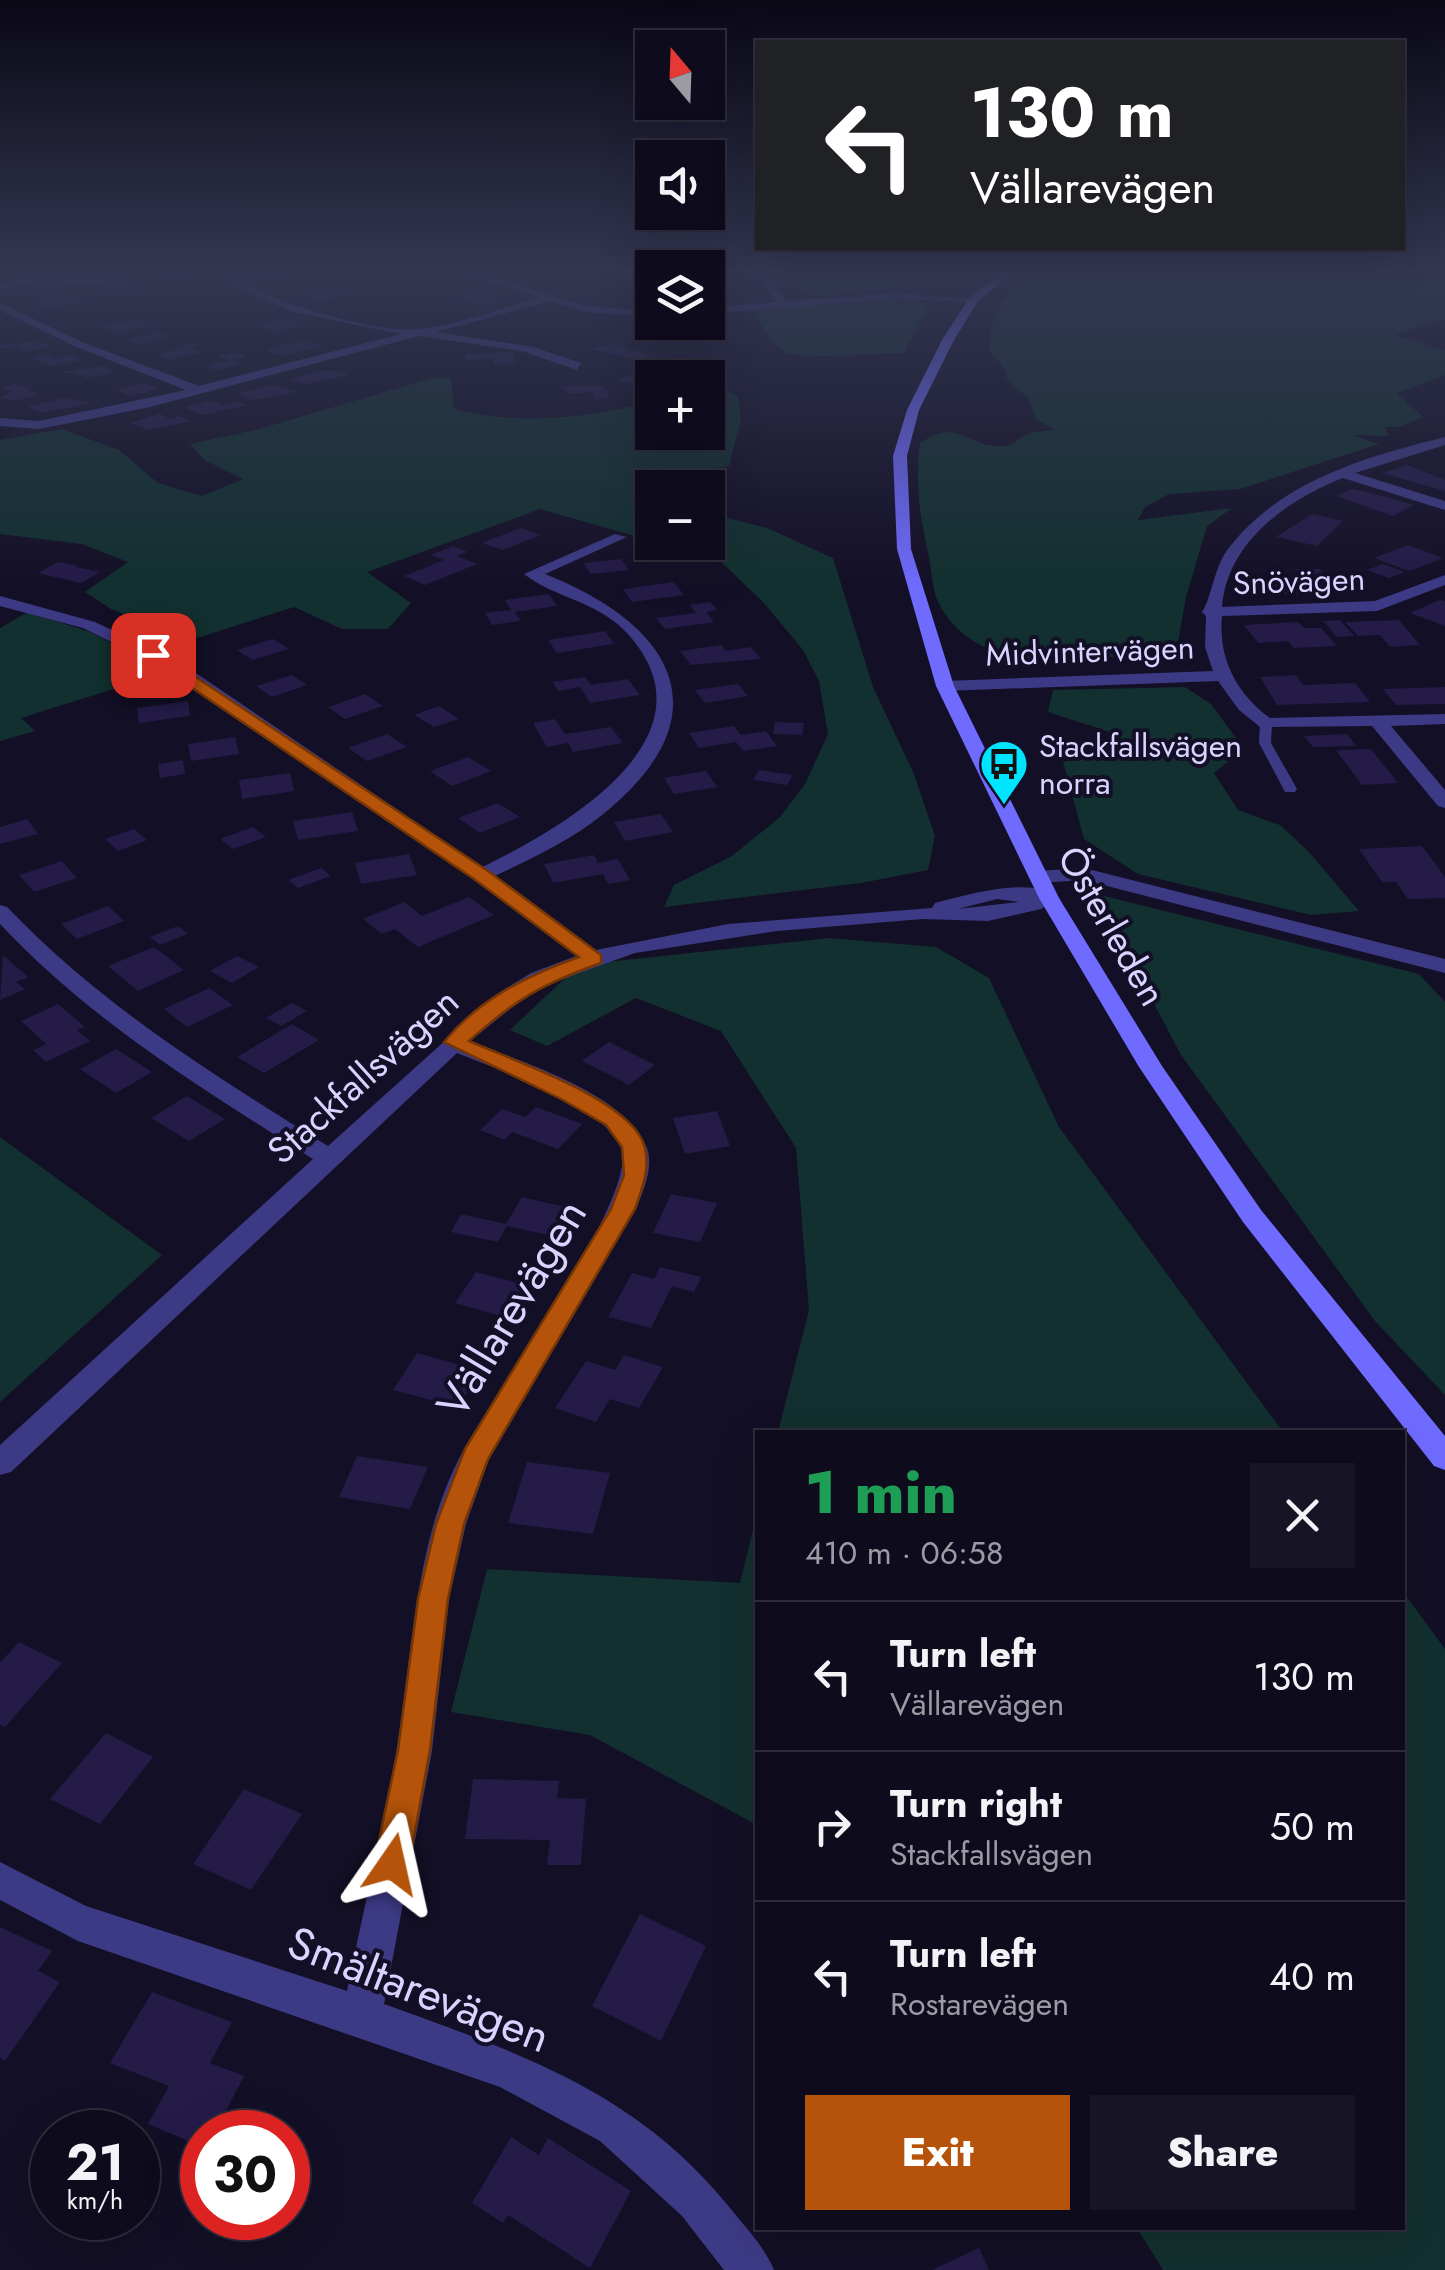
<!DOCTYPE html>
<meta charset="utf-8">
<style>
body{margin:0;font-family:Jost,sans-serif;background:#171425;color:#f1f3f6;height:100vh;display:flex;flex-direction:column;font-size:38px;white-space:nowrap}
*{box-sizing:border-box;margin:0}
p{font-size:32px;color:#9b9ba3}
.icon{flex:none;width:55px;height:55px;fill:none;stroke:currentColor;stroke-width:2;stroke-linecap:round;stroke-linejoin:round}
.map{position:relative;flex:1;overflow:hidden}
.side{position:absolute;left:755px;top:1430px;width:650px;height:800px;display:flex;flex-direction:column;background:#0e0b1c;border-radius:0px;box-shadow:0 10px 40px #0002,0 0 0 2px #2e2b3b}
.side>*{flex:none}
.hud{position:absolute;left:755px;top:40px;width:650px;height:210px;border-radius:0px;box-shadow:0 10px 40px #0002,0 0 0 2px #2e2b3b;background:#202124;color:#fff;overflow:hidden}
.needle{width:65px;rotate:341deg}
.fabs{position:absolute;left:635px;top:30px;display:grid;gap:20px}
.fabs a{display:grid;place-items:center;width:90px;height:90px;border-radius:0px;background:#0e0b1c;box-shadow:0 10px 40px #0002,0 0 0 2px #2e2b3b;font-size:50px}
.speed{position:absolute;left:30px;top:2110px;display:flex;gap:20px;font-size:50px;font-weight:700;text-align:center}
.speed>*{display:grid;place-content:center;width:130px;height:130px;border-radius:50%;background:#0e0b1c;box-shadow:0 10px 40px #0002,0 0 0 2px #2e2b3b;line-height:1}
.speed small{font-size:25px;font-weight:400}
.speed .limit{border:15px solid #d22;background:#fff;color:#111}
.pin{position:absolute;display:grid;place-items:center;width:85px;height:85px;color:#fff;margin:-42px;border-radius:20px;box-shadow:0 5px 15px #0006}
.me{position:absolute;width:110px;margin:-55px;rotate:11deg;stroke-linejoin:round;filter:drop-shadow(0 0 8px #0008)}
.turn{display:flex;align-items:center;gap:35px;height:210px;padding:0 50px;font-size:45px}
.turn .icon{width:130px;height:130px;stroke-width:2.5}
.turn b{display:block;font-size:70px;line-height:85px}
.round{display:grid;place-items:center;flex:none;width:105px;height:105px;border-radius:0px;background:#171425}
.head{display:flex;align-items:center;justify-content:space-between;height:170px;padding:0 50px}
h1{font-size:60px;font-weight:800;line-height:75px;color:#1e9e55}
.primary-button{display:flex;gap:20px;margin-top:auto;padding:20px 50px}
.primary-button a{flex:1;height:115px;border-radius:0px;background:#b45309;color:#fff;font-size:40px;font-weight:800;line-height:115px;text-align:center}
.primary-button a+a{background:#171425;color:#f1f3f6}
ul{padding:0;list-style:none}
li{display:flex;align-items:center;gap:30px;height:150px;padding:0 50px;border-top:2px solid #2e2b3b}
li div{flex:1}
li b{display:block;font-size:38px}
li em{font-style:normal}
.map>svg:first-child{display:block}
.green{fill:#12302f}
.building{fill:#241b47}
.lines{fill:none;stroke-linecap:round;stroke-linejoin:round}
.lane{fill:#3d3a85;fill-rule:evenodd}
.street{fill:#3d3a85;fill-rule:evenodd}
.secondary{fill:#6f6bff;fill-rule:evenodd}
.route{fill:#b45309;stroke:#753606;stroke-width:2.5}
.labels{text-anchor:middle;stroke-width:8;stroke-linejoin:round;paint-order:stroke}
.far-street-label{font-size:32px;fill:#d9d4ff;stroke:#130f26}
.far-poi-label{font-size:32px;fill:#d9d4ff;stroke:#130f26;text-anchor:start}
.street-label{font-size:38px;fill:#d9d4ff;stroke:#130f26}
.near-street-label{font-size:45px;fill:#d9d4ff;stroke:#130f26}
</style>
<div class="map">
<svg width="1445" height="2270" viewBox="0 0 1445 2270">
<rect width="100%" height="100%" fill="#130f26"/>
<g class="green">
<path d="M810,270H975C947,281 828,300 801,292C800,292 789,284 788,283L787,274Z"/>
<path d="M1029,270H1445V319L1394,335L1445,350V375L1397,393L1423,417L1400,427H1385L1389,436L1353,435L1379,444L1240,489L1169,494L1145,507L1138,520L1232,508L1207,526L1186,597L1177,648C1103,657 981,687 938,602C932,589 932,571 929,557C920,518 915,483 920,443C960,417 964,447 1001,446C1013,446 1020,437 1030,433C1037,431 1046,431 1054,430L1036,419L1028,398L1007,379L1006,371L989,349C991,311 1005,297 1029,270Z"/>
<path d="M891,300L920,302L927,309L904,353C882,353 800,360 785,352C768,343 767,329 755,317L762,310Z"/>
<path d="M433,378H451L454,409C515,426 592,418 652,401V432H708V385L717,383L738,397L741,421L729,466L684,473L652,488V541L540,509L367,572L411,603L388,629H342L294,607L191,640L111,609L85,592L128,562L82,544L0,534V440L62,429L119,450L158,483L202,496L243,479L205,460L190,444L259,429Z"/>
<polygon points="708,513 767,528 833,558 873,687 914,774 935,836 928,870 861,883 664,907 674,885 732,856 780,817 805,784 828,734 819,681 803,650 763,602 718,559 658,543 708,542"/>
<polygon points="28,612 90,632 168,672 21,718 35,731 0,741 0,628"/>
<polygon points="1185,687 1211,704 1244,749 1214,773 1238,810 1280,825 1309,852 1359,911 1311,915 1138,874 1084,839 1063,762 1114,750 1119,735 1048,712 1053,690"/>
<polygon points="1096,894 1419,974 1445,1002 1445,1395 1375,1321 1181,1055"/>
<polygon points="829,938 936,947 989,978 1059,1127 1283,1432 778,1432 809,1310 796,1148 721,1031 636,998 547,1046 510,1030 579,965"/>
<polygon points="0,1137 162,1255 0,1402"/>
<polygon points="757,1514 757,1825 590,1735 451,1712 487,1569 740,1583"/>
<polygon points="1403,1592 1445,1649 1445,2270 1163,2270 1137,2228 1402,2228"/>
</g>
<g class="building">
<polygon points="186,270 201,275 166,280 158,275"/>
<polygon points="39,283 60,287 14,293 6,289"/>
<polygon points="124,284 147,289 99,294 91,290"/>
<polygon points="338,290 351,294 320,302 307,297"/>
<polygon points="473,294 487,295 504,301 486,305 454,299"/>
<polygon points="60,295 75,296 86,301 47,308 35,299"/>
<polygon points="288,318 300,326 275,332 262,327 269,326 263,324"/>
<polygon points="137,319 150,326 114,333 101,326"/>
<polygon points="160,332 171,337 139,344 127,339"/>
<polygon points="304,340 321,346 282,356 265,350"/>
<polygon points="39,341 51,346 26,352 15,346 0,349 0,345"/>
<polygon points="194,343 200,346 191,348 201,352 168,360 157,355"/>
<polygon points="611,344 628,348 652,356 635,360 592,349"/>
<polygon points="235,352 246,357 232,360 243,364 217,370 205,366 228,360 218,356"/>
<polygon points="513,352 514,364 494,365 493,359 466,360 466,354"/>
<polygon points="47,354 54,358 71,355 82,360 54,366 30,358"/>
<polygon points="102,366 115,372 87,378 75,373 58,373"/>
<polygon points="647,368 679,370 674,376 653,375 637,384 617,381"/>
<polygon points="319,371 336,371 350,375 304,384 290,379"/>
<polygon points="145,383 160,389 130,396 117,390"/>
<polygon points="15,384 32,388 25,390 39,394 16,401 0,398 11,391 1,389"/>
<polygon points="268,385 299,391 254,400 237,394"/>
<polygon points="589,385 603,386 610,398 596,399 593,392 568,394 563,387"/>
<polygon points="64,398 95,403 41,413 27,407"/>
<polygon points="211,400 222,405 236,401 247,405 204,415 184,408"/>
<polygon points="160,414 170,419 179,416 192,421 149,430 130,423"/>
<polygon points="1407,465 1445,480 1445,491 1382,473"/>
<polygon points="1352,489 1371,493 1414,505 1393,516 1336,496"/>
<polygon points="1312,514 1343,521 1317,546 1276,537"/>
<polygon points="520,528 541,535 502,550 482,543"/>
<polygon points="1408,545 1443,558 1409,571 1374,558"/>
<polygon points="453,546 468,552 457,556 477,564 425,585 404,576 444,560 431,555"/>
<polygon points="621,559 629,570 591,574 584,563"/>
<polygon points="58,562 79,566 76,567 100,572 81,583 38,573"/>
<polygon points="1383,564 1405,572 1389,578 1367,570"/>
<polygon points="1296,569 1320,569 1330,583 1311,584 1318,594 1266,594 1255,578 1301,578"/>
<polygon points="674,582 684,595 632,602 623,589"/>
<polygon points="549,594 557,606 515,612 521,621 492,625 485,613 511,610 505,600"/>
<polygon points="1440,600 1445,601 1445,626 1410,613"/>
<polygon points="710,602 717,610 706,612 714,622 665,629 656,618 696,613 690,605"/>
<polygon points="1340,620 1354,636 1337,637 1323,621"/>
<polygon points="1399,620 1420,645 1390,647 1380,635 1358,636 1345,622"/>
<polygon points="1298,622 1304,628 1321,628 1337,646 1294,648 1288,641 1258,643 1244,625"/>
<polygon points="605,631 614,644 557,653 548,640"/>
<polygon points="273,639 289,649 252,660 237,650"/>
<polygon points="721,645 726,651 751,647 761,659 691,665 680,651"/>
<polygon points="292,675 307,685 272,697 256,686"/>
<polygon points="1296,675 1303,685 1355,683 1370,702 1277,705 1260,677"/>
<polygon points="585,677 591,685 628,679 640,695 590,703 580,687 558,691 552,682"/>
<polygon points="738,684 748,696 705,703 695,690"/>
<polygon points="1445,687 1445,704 1396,705 1383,689"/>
<polygon points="365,694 383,706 345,719 328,707"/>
<polygon points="188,701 190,716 139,723 137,708"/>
<polygon points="439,706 459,719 434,727 414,715"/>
<polygon points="555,719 565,734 611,727 623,743 573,752 568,743 547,747 533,723"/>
<polygon points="775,722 804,723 802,735 773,734"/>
<polygon points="734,726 741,735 766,731 777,746 743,751 736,742 699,748 689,733"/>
<polygon points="387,734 407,747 367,761 348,748"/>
<polygon points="1347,734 1356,746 1313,747 1304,736"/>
<polygon points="235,737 239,754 191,761 188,744"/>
<polygon points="1371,749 1398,783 1362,785 1336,750"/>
<polygon points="468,757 491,771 452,786 430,771"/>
<polygon points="183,760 185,774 160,778 158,764"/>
<polygon points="759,770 793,775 787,785 753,780"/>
<polygon points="706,771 717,787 674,794 664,778"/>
<polygon points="290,773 294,791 242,799 239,780"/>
<polygon points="498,803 520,817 480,833 458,818"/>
<polygon points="352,812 358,831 298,840 293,821"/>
<polygon points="661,814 673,832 625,841 614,822"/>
<polygon points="27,819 38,834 0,844 0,827"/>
<polygon points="253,827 266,837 233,849 220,839"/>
<polygon points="134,829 147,840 118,851 105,839"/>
<polygon points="1422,846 1445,877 1445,898 1408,899 1396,882 1382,882 1359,849"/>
<polygon points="409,854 417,875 361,884 355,863"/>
<polygon points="594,855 598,863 618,859 630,880 608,884 603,874 553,883 544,864"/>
<polygon points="62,861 77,878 34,892 19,875"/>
<polygon points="321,868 331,876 298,888 288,880"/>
<polygon points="469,897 494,915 418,947 395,929 382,934 363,919 404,902 422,916"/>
<polygon points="108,906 124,921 77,939 61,924"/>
<polygon points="178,926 188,934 160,945 150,937"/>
<polygon points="154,947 184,970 138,991 108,966"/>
<polygon points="3,955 28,977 16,982 25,989 0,1000"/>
<polygon points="237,956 259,967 232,983 210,971"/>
<polygon points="209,988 233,1005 187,1027 164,1009"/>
<polygon points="292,1003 307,1011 281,1026 266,1018"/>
<polygon points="58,1004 85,1027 77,1030 90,1041 46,1062 33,1050 46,1044 21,1021"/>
<polygon points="292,1024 319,1040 264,1073 237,1057"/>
<polygon points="609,1042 655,1065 629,1085 582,1061"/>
<polygon points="116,1049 152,1072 116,1093 80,1069"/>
<polygon points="187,1096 225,1119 189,1141 151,1118"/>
<polygon points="536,1107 582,1124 558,1149 512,1132 505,1140 480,1130 502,1109 525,1117"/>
<polygon points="717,1111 730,1146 685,1154 673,1118"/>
<polygon points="671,1194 717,1203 700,1242 653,1233"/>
<polygon points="522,1197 578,1210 562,1238 507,1226 498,1242 451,1232 461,1214 506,1224"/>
<polygon points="660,1267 701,1277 694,1292 672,1286 651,1328 608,1317 632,1273 654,1279"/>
<polygon points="476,1272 532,1287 512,1319 455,1303"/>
<polygon points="417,1353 481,1371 458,1407 393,1390"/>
<polygon points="624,1355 663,1367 639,1408 610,1399 596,1422 555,1408 586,1361 615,1370"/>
<polygon points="357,1456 428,1467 410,1509 339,1497"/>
<polygon points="527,1462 610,1473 593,1534 508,1523"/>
<polygon points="19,1642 62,1663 5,1727 0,1725 0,1663"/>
<polygon points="106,1733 153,1757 100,1824 50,1799"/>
<polygon points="473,1779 559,1781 557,1798 586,1799 581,1865 547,1865 550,1840 465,1839"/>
<polygon points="244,1789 302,1814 251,1890 193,1864"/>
<polygon points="640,1914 706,1946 661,2041 592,2006"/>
<polygon points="0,1927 52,1951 38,1971 60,1982 5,2061 0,2058"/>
<polygon points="152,1992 232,2022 210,2063 244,2076 215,2132 202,2132 202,2147 148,2124 169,2086 110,2063"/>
<polygon points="511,2137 539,2155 548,2138 631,2191 590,2268 508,2215 503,2223 472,2203"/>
<polygon points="979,2248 989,2270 932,2270"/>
</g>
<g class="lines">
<polygon class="lane" points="1266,719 1272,723 1271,743 1297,789 1295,792 1285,792 1259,743 1260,723"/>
<g class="street">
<path d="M42,270C68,270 76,286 106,276L103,270L118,273L114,280C86,291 74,279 49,281C33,282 16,286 0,289V283L47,275Z"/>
<path d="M285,270H313L242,283C284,304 372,333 419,329C458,325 501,308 539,298L453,270H469L587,306L652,311V317L586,312L550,301L436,332L533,347L581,363L577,370L522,351L419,336L150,407L39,429L0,426V418L39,421L186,390L74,346L0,310V303L82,342L199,386L401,334L293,312L232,285V278Z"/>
<polygon points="754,270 764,270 787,301 895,293 979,299 974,302 895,299 708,314 708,308 777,302"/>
<path d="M1445,437V445L1355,473L1445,501V510L1343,478C1287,500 1227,542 1222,607L1375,601L1445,575V585L1377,611L1222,616C1218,658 1236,693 1270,718L1445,714V724L1391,726L1445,790V808L1438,806L1372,726L1260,727L1239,710L1218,681L945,691L936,686L945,681L1213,671L1205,647L1206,616L1202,612C1211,600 1214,567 1228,549C1280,481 1365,457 1445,437Z"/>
<path d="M615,534L627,537L545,574C674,625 727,715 602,815C570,841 532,858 495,876L596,950L728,924L932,908L935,903C966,895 1033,875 1059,898L1041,909L988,921L923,919L777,931L635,953L535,989L470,1041C520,1062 626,1093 647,1148C654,1168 643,1191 636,1209L489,1459L466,1524L449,1599L432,1751L384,2004C519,2053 636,2091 730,2208C746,2228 764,2246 774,2270H724L682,2216L600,2141L500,2087L78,1941L0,1900V1862L86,1906L347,1991C363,1912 382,1833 396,1753C414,1653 413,1543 463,1451C493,1396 633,1203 622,1152C613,1108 496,1069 457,1053L11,1472L0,1475V1445L313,1159C201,1088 91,1021 0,924V905L7,907C102,1006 212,1074 328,1146L497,994L531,973L576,956L474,879L166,669L83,628L0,606V596L95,622L178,661L482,867C563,828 726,735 624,630C595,601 553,597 524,574ZM997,899L1019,902L958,909Z"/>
<polygon points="1084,868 1445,959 1445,973 1084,880 1038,883 1028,877 1038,871"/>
</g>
<polygon class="secondary" points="1005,270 1017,270 978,301 954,340 919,410 907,456 911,549 954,686 1059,898 1162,1066 1261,1210 1445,1436 1445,1470 1434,1466 1243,1222 1139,1067 1039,898 936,686 897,549 893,456 907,410 942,340 970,297"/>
</g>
<linearGradient id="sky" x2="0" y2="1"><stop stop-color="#0a0815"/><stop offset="0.46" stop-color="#333752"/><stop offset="1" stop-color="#333752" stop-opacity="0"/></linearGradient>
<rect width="1445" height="588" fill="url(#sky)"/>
<path class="route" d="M148,652H158L488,871L601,955V963C542,984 516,999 469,1041C511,1060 634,1100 645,1148C650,1170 642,1189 635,1209L488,1459L464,1524L448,1599L430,1750L409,1864L404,1876L392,1881L379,1876L374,1864L398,1750L418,1599L436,1524L465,1449L611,1209L624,1175L622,1147L606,1125L563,1100L444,1042C479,999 528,975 579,957L474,879L148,658Z"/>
<defs>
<g id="bus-pin" transform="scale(2.5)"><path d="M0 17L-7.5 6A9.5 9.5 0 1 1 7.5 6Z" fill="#00e5ff" stroke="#130f26"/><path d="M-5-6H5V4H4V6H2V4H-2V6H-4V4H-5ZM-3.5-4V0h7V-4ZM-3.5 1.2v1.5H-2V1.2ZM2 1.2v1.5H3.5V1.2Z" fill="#111"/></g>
</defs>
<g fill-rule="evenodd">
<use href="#bus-pin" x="1004" y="764"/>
</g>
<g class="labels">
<g class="far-street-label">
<text transform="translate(1299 581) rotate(-2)" y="11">Snövägen</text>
<text transform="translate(1090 651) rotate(-2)" y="11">Midvintervägen</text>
</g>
<g class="far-poi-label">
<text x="1039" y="757">Stackfallsvägen<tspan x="1039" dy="37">norra</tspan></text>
</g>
<g class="street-label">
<text transform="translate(1112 926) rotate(60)" y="13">Österleden</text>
<text transform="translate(363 1076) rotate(-42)" y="13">Stackfallsvägen</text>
</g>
<g class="near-street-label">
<text transform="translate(511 1308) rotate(-59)" y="16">Vällarevägen</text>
<text transform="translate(419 1989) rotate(21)" y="16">Smältarevägen</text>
</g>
</g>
</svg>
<div class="fabs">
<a><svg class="needle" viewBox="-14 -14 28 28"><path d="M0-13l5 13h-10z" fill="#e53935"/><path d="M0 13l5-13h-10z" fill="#9b9ba3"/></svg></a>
<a><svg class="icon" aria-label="sound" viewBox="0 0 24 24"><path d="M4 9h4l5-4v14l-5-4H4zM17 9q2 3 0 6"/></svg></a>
<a><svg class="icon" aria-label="layers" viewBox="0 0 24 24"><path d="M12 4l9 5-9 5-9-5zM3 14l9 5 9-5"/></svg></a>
<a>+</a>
<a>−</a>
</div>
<div class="speed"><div>21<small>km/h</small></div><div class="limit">30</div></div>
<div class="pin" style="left:153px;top:655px;background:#d93025"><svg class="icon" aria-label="arrive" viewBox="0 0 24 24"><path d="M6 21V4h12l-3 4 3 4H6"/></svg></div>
<svg class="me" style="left:392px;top:1864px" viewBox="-20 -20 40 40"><path d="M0-17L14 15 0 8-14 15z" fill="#b45309" stroke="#fff" stroke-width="4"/></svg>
<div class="hud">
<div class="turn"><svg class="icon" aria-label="left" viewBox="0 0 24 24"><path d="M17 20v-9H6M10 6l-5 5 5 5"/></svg><div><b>130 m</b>Vällarevägen</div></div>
</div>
<section class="side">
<div class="head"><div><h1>1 min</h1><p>410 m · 06:58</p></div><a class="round"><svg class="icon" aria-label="close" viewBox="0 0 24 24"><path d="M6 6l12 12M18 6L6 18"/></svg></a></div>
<ul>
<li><svg class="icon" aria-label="left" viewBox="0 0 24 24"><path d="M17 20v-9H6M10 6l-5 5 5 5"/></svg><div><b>Turn left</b><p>Vällarevägen</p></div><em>130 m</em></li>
<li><svg class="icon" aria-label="right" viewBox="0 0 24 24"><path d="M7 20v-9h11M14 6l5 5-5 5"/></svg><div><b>Turn right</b><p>Stackfallsvägen</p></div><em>50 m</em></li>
<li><svg class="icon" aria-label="left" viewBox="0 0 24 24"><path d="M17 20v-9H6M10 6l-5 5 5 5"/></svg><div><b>Turn left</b><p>Rostarevägen</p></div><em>40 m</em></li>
</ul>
<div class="primary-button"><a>Exit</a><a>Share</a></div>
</section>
</div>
